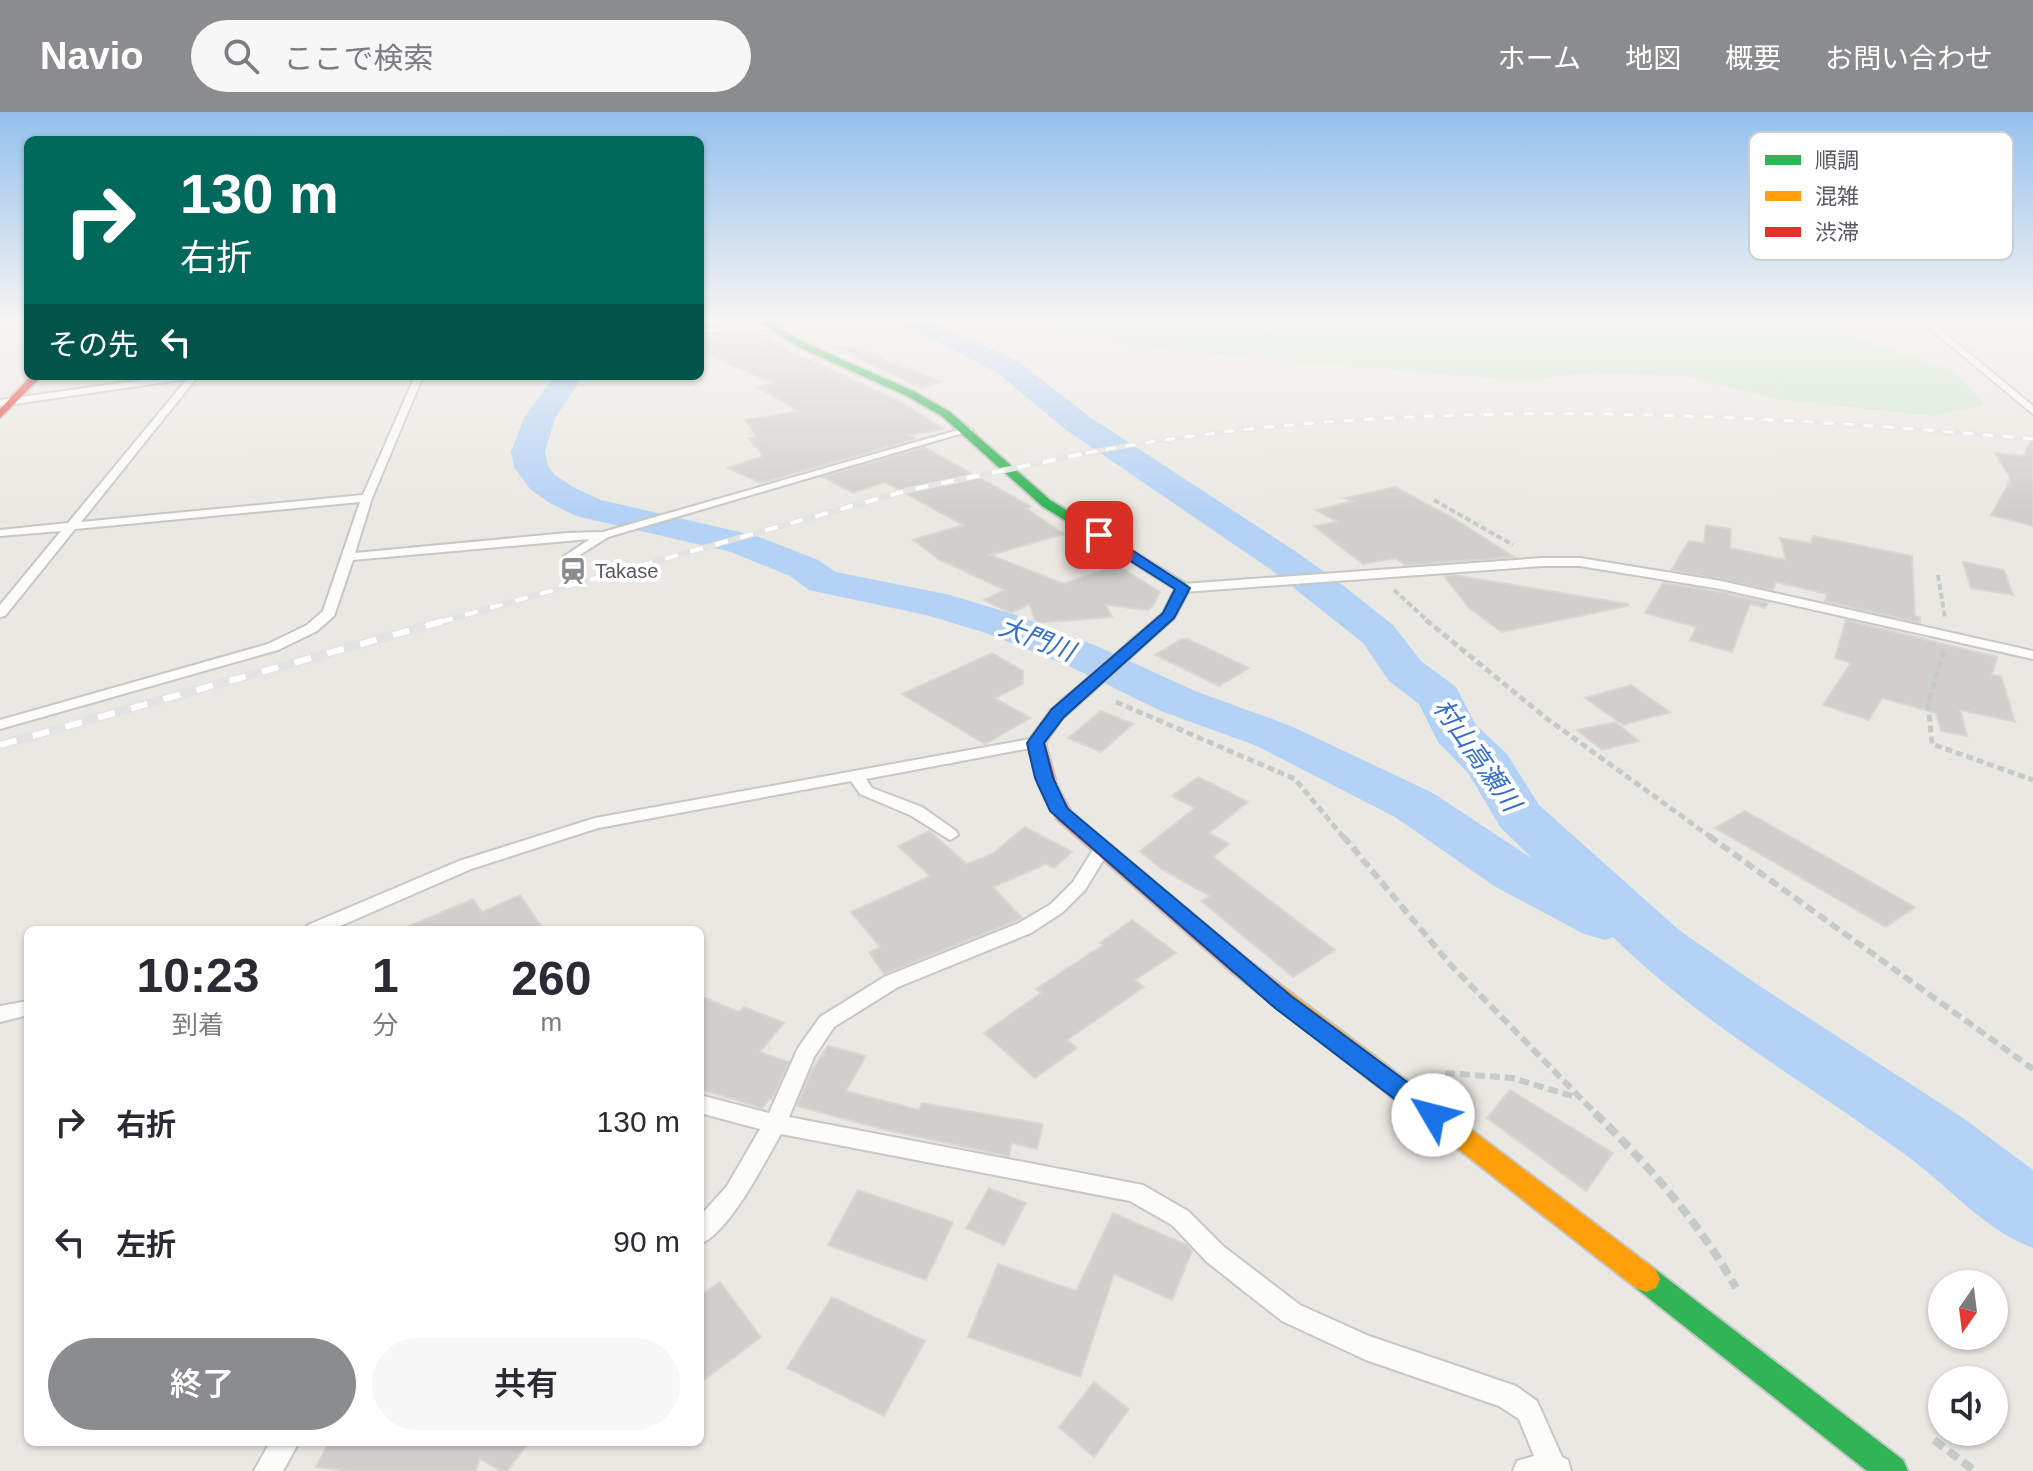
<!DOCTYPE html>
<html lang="ja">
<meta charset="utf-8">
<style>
body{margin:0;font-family:Arial,"Noto Sans JP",sans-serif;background:#f7f7f7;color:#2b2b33;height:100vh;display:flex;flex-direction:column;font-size:30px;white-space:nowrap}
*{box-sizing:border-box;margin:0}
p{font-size:26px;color:#7c7c81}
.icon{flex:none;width:44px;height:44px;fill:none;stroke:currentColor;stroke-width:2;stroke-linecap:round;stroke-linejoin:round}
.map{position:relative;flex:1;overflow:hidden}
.sheet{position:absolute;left:24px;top:814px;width:680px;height:520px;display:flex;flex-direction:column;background:#fff;border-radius:12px;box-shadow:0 2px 6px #0004}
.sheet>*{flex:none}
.hud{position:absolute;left:24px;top:24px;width:680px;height:244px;border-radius:12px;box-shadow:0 2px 6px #0004;background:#00695c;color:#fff;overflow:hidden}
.needle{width:52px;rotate:194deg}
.fabs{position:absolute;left:1928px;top:1158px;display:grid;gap:16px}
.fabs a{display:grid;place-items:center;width:80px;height:80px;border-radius:50%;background:#fff;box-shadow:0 2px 6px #0004;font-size:40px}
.pin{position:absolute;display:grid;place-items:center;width:68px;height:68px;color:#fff;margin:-34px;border-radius:16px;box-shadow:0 4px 12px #0006}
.me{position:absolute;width:88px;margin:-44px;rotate:307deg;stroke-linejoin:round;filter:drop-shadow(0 0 6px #0008)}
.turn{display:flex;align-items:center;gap:28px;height:168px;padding:0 24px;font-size:36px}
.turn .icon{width:104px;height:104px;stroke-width:2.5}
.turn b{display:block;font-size:56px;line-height:68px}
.then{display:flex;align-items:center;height:76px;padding:0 24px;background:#0003;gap:16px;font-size:30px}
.eta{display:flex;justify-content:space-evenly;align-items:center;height:136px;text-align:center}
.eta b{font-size:48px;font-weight:600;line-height:56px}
.cta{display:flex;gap:16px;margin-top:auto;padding:16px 24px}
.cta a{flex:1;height:92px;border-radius:48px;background:#8b8c8e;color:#fff;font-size:32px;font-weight:600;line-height:92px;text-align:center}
.cta a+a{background:#f7f7f7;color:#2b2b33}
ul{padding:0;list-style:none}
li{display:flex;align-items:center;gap:24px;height:120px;padding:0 24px}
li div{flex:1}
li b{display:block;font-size:30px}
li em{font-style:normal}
header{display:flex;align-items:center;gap:48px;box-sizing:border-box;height:112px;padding:0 40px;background:#8b8c8e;color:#fff}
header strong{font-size:38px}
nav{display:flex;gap:44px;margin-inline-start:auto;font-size:28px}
.search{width:560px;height:72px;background:#f7f7f7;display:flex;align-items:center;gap:20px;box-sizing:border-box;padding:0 28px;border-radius:44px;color:#7c7c81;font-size:30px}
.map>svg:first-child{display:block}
.green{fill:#cee7ce}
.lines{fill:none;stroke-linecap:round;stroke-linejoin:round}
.river{fill:#b3d2f6;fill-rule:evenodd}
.building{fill:#d0cfcb;stroke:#d9d7d1;stroke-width:2}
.lane-casing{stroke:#c7c7c6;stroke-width:4}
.fast-casing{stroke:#c6c6c5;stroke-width:4}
.slow-casing{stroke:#c6c6c5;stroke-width:4}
.jam-casing{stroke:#c6c6c5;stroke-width:4}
.path-far4{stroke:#c5ccc8;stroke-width:3;stroke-dasharray:4 2;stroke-linecap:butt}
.path-far3{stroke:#c5ccc8;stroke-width:4;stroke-dasharray:6 3;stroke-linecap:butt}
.path-far2{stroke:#c5ccc8;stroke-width:5;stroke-dasharray:7 4;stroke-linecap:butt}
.path-far1{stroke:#c5ccc8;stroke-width:6;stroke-dasharray:10 5;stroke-linecap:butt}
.path{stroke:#c5ccc8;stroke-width:8;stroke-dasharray:12 6;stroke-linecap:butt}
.lane{fill:#fcfcfb;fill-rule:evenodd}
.fast{fill:#30b455;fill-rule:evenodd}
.slow{fill:#ff9f0a;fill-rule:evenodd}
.jam{fill:#e5322d;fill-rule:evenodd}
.rail-far2-casing{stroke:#e2e3e2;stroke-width:5}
.rail-far1-casing{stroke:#e2e3e2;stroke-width:6}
.rail-casing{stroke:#e2e3e2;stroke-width:9}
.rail-far2{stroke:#fff;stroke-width:3;stroke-dasharray:10;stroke-linecap:butt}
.rail-far1{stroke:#fff;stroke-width:4;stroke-dasharray:13;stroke-linecap:butt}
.rail{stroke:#fff;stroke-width:6;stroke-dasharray:17;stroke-linecap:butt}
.route{fill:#1a73e8;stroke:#114b97;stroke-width:2}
.labels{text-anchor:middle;stroke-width:8;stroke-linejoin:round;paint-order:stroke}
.far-poi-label{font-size:20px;fill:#585b61;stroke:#fff;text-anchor:start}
.water-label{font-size:26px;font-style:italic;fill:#356ecc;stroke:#fff}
.key{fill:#fff;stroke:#cdced0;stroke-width:2}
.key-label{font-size:22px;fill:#585b61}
</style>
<header>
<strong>Navio</strong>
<div class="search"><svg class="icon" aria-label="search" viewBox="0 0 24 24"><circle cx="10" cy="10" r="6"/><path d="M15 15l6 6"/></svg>ここで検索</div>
<nav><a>ホーム</a><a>地図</a><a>概要</a><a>お問い合わせ</a></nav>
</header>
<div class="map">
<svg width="2033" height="1359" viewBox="0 0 2033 1359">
<rect width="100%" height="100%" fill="#eae8e2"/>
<polygon class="green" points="1019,209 1822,209 1861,228 1953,258 1985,293 1932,304 1778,287 1686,264 1586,261 1525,269 1252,246 1108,231"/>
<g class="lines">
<path class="river" d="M894,209H931L1019,250L1087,303L1298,441L1345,475L1393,513L1421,549L1456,575L1476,613L1507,642L1539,693L1679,818L1758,873L1963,1006L2033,1058V1136C1985,1118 1951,1077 1911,1047C1812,974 1701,912 1613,825L1605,828L1584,822L1494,774L1395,705L1257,634L1161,599L1067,553L986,521L926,503L809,478L790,464L731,440L576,404L548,390L530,377L514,355L511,340L524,306L554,264H583L555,306L545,340L548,354L554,362L573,375L601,388L757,424L818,448L836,460L950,483L1016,503L1099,535L1195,579L1291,614L1433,681L1533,747L1501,716L1468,661L1438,630L1419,592L1389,569L1363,531L1270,457L1065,317L999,262L942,232L898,214Z"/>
</g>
<g class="building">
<polygon points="762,220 793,241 901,290 943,317 909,323 915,327 761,371 728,356 763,344 749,326 757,325 745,308 799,299 757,275 773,271 700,239 700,224"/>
<polygon points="848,234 910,257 942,270 922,276 836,236"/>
<polygon points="2033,326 2033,414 1991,403 2011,367 1995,341 2023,344"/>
<polygon points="924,335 1028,393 1030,395 1026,396 1064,422 990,443 1064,472 1117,453 1160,480 1152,495 1148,498 1106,493 1112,505 1036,511 1029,492 1011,501 984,488 1005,478 940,448 913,428 963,413 885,370 853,381 823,365"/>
<polygon points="1395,375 1453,406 1514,445 1405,453 1396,446 1363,452 1314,414 1337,410 1317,398 1352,389 1345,386"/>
<polygon points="1706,413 1731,417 1730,436 1786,448 1780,426 1811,431 1813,424 1912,444 1915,504 1920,505 1920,511 1825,489 1827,482 1776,470 1773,478 1671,458 1689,429 1704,431"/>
<polygon points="1963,450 2004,458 2013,483 1971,476"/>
<polygon points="1453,463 1628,492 1628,494 1502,520 1469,496 1444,464"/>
<polygon points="1663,471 1720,480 1768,491 1765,496 1750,492 1732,540 1690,528 1696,515 1645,501"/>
<polygon points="1846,508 1997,545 1992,563 2001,564 2015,610 1960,598 1967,624 1941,619 1936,601 1882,586 1869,608 1823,593 1851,551 1835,546"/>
<polygon points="1182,527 1188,527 1249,556 1219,574 1155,543"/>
<polygon points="992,541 1023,559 1023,572 995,586 1030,606 985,632 902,582"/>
<polygon points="1631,573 1670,600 1623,613 1585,586"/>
<polygon points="1101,599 1133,612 1101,640 1068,626"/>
<polygon points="1615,610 1639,629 1602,638 1577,618"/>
<polygon points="1198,665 1248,690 1209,721 1229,732 1213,745 1335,838 1293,865 1201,789 1210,784 1163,758 1140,739 1195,696 1172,684"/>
<polygon points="1745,699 1915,795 1886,815 1715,716"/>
<polygon points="1025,715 1072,740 1054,756 1046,752 993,775 1022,806 884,862 869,840 880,835 851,800 930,764 898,734 929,719 967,752 992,742"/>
<polygon points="520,783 544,818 400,818 473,787 482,800"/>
<polygon points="1132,808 1176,841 1135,868 1144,875 1067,928 1077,936 1035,966 984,921 1041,881 1036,877 1103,833 1100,831"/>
<polygon points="700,884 739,900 744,895 784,911 760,940 789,950 772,988 769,987 762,996 700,977"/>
<polygon points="828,934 866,944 846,979 919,998 922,991 1043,1012 1037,1037 1012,1031 1009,1044 890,1019 797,994 812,958"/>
<polygon points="1510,978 1613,1041 1586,1079 1487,1006"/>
<polygon points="989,1076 1026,1091 1004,1133 966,1116"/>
<polygon points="858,1078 953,1110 926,1168 828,1133"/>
<polygon points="1113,1101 1187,1133 1192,1139 1172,1188 1114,1162 1080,1265 968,1225 998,1152 1076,1179"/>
<polygon points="720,1170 761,1225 700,1271 700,1184"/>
<polygon points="832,1185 925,1229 884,1304 787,1256"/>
<polygon points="1094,1270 1129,1297 1094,1345 1059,1315"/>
<polygon points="329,1330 529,1330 507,1359 501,1359 480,1347 476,1359 350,1359 316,1355"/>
</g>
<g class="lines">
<g class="lane-casing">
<g id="lane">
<polygon points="1921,209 1930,209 2033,294 2033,302"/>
<polygon points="773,213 770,217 700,221 700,217"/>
<polygon points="171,264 198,264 81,410 363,383 415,264 423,264 372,386 355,441 567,421 603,420 965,316 973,318 608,425 578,444 580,447 574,451 563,445 590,427 353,448 334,504 317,519 278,538 0,617 0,608 268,532 307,513 323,499 360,390 75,417 5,504 0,505 0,493 61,419 0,424 0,418 68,411 187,267 0,294 0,288"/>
<polygon points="1542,446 1580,446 1721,469 2033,539 2033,547 1721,477 1580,454 1542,454 1183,480 1177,476 1183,472"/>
<polygon points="1036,626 1041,628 1044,631 1041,634 866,667 872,676 922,695 956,719 958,723 950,728 910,703 860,682 851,669 598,716 471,757 331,818 305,818 308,813 459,749 595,706"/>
<path d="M1102,731L1110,737L1085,778L1063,800L1031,821L898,875L834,915L814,945L789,1005L1143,1073L1188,1099L1223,1134L1300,1193L1369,1224L1516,1274L1537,1289L1562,1345L1568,1348L1571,1359H1513L1517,1349L1534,1344L1519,1307L1499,1294L1366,1248L1282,1209L1207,1150L1172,1113L1130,1089L781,1022C764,1051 730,1120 700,1132V1104L727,1074L760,1017L700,1001V983L769,1001L798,936L820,905L884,865L1019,811L1051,792L1073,770L1096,733Z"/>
<polygon points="28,889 28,903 0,910 0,894"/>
<polygon points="270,1330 299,1330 283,1359 254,1359"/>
</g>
</g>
<g class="fast-casing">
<g id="fast">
<polygon points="757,209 768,209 805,231 915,280 950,300 1050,388 1188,473 1190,476 1174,506 1063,606 1051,606 1049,602 1051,598 1163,501 1175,477 1042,394 942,304 907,284 799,235"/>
<polygon points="1646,1154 1656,1158 1903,1348 1908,1359 1867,1359 1636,1176 1632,1167 1636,1158"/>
</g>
</g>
<g class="slow-casing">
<polygon id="slow" points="1241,847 1249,849 1656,1158 1660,1167 1656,1176 1646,1180 1636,1176 1233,861 1230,855 1233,849"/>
</g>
<g class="jam-casing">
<g id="jam">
<polygon points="31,264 42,264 0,306 0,297"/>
<polygon points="1057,597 1065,602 1045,631 1057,674 1071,700 1249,849 1252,855 1249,861 1241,863 1233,861 1057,707 1039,674 1027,631 1051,598"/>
</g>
</g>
<polyline class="path-far4" points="0,222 23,209"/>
<g class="path-far3">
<polyline points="1434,388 1513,433"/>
<polyline points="1938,463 1945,506"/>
<polyline points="1394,478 1429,510"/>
</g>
<g class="path-far2">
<polyline points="1426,508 1546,606 1712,726"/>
<polyline points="1944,539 1928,591 1932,632 2033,668"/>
<polyline points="1116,590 1295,667 1344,726"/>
</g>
<g class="path-far1">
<polyline points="1343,724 1450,852 1597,1003"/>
<polyline points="1709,724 2033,957"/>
<polyline points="1445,961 1512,966 1576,985"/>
</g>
<g class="path">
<path d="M1595,1001C1648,1053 1700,1111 1736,1176"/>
<polyline points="1934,1328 1975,1359"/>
</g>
<use href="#lane" class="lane"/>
<use href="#fast" class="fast"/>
<use href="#slow" class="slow"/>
<use href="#jam" class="jam"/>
<g class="rail-far2-casing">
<path id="rail-far2" d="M1086,341C1397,283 1720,299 2033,327"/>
</g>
<g class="rail-far1-casing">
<polyline id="rail-far1" points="440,510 909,378 1097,339"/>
</g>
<g class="rail-casing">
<polyline id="rail" points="0,633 447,508"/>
</g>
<use href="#rail-far2" class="rail-far2"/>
<use href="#rail-far1" class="rail-far1"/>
<use href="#rail" class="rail"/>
</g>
<linearGradient id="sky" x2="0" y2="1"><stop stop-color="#93c0ee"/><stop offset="0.52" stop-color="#f6f5f2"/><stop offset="1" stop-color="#f6f5f2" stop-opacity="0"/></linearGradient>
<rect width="2033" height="400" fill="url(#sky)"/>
<polygon class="route" points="1094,420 1104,420 1190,476 1174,506 1064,605 1044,631 1053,666 1067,696 1291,884 1442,996 1445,1003 1442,1010 1433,1013 1425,1010 1275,896 1050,699 1035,666 1027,631 1052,597 1163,501 1175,477 1094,426"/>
<defs>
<g id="station-bare" transform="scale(2.16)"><path d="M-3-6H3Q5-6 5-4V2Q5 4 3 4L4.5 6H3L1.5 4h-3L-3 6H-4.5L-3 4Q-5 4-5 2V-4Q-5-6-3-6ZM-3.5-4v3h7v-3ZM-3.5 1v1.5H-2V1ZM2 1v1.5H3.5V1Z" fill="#8b8c8e" stroke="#fff" stroke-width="2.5" paint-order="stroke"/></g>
</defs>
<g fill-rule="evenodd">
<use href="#station-bare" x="573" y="459"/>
</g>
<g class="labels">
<g class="far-poi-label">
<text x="595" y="466">Takase</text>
</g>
<g class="water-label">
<text transform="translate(1037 527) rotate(21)" y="9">大門川</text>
<text transform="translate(1477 643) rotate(55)" y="9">村山高瀬川</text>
</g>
</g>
<rect x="1749" y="20" width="264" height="128" rx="12" class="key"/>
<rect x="1765" y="43" width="36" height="10" fill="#30b455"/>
<rect x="1765" y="79" width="36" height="10" fill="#ff9f0a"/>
<rect x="1765" y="115" width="36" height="10" fill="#e5322d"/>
<g class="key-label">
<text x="1815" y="56">順調</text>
<text x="1815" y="92">混雑</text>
<text x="1815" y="128">渋滞</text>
</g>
</svg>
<div class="fabs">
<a><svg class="needle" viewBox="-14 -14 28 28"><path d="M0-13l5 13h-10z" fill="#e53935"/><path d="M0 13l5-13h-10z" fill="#7c7c81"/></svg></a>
<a><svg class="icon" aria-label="sound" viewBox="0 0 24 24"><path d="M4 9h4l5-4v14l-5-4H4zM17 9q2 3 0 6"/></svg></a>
</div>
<div class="pin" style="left:1099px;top:423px;background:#d93025"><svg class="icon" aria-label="arrive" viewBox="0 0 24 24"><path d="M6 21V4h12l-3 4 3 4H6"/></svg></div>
<svg class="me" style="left:1433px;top:1003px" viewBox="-20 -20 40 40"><circle r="19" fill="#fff"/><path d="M0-13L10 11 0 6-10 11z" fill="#1a73e8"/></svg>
<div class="hud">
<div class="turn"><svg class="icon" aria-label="right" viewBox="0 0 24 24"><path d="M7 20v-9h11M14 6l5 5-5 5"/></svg><div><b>130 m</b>右折</div></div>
<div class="then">その先<svg class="icon" aria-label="left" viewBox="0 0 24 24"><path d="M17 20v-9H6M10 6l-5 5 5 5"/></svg></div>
</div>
<section class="sheet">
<div class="eta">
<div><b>10:23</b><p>到着</p></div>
<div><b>1</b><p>分</p></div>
<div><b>260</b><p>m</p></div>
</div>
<ul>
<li><svg class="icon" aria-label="right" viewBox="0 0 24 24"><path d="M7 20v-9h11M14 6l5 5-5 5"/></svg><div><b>右折</b></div><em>130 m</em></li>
<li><svg class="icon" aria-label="left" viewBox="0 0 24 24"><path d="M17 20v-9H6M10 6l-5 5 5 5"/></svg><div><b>左折</b></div><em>90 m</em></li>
</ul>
<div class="cta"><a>終了</a><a>共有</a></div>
</section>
</div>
